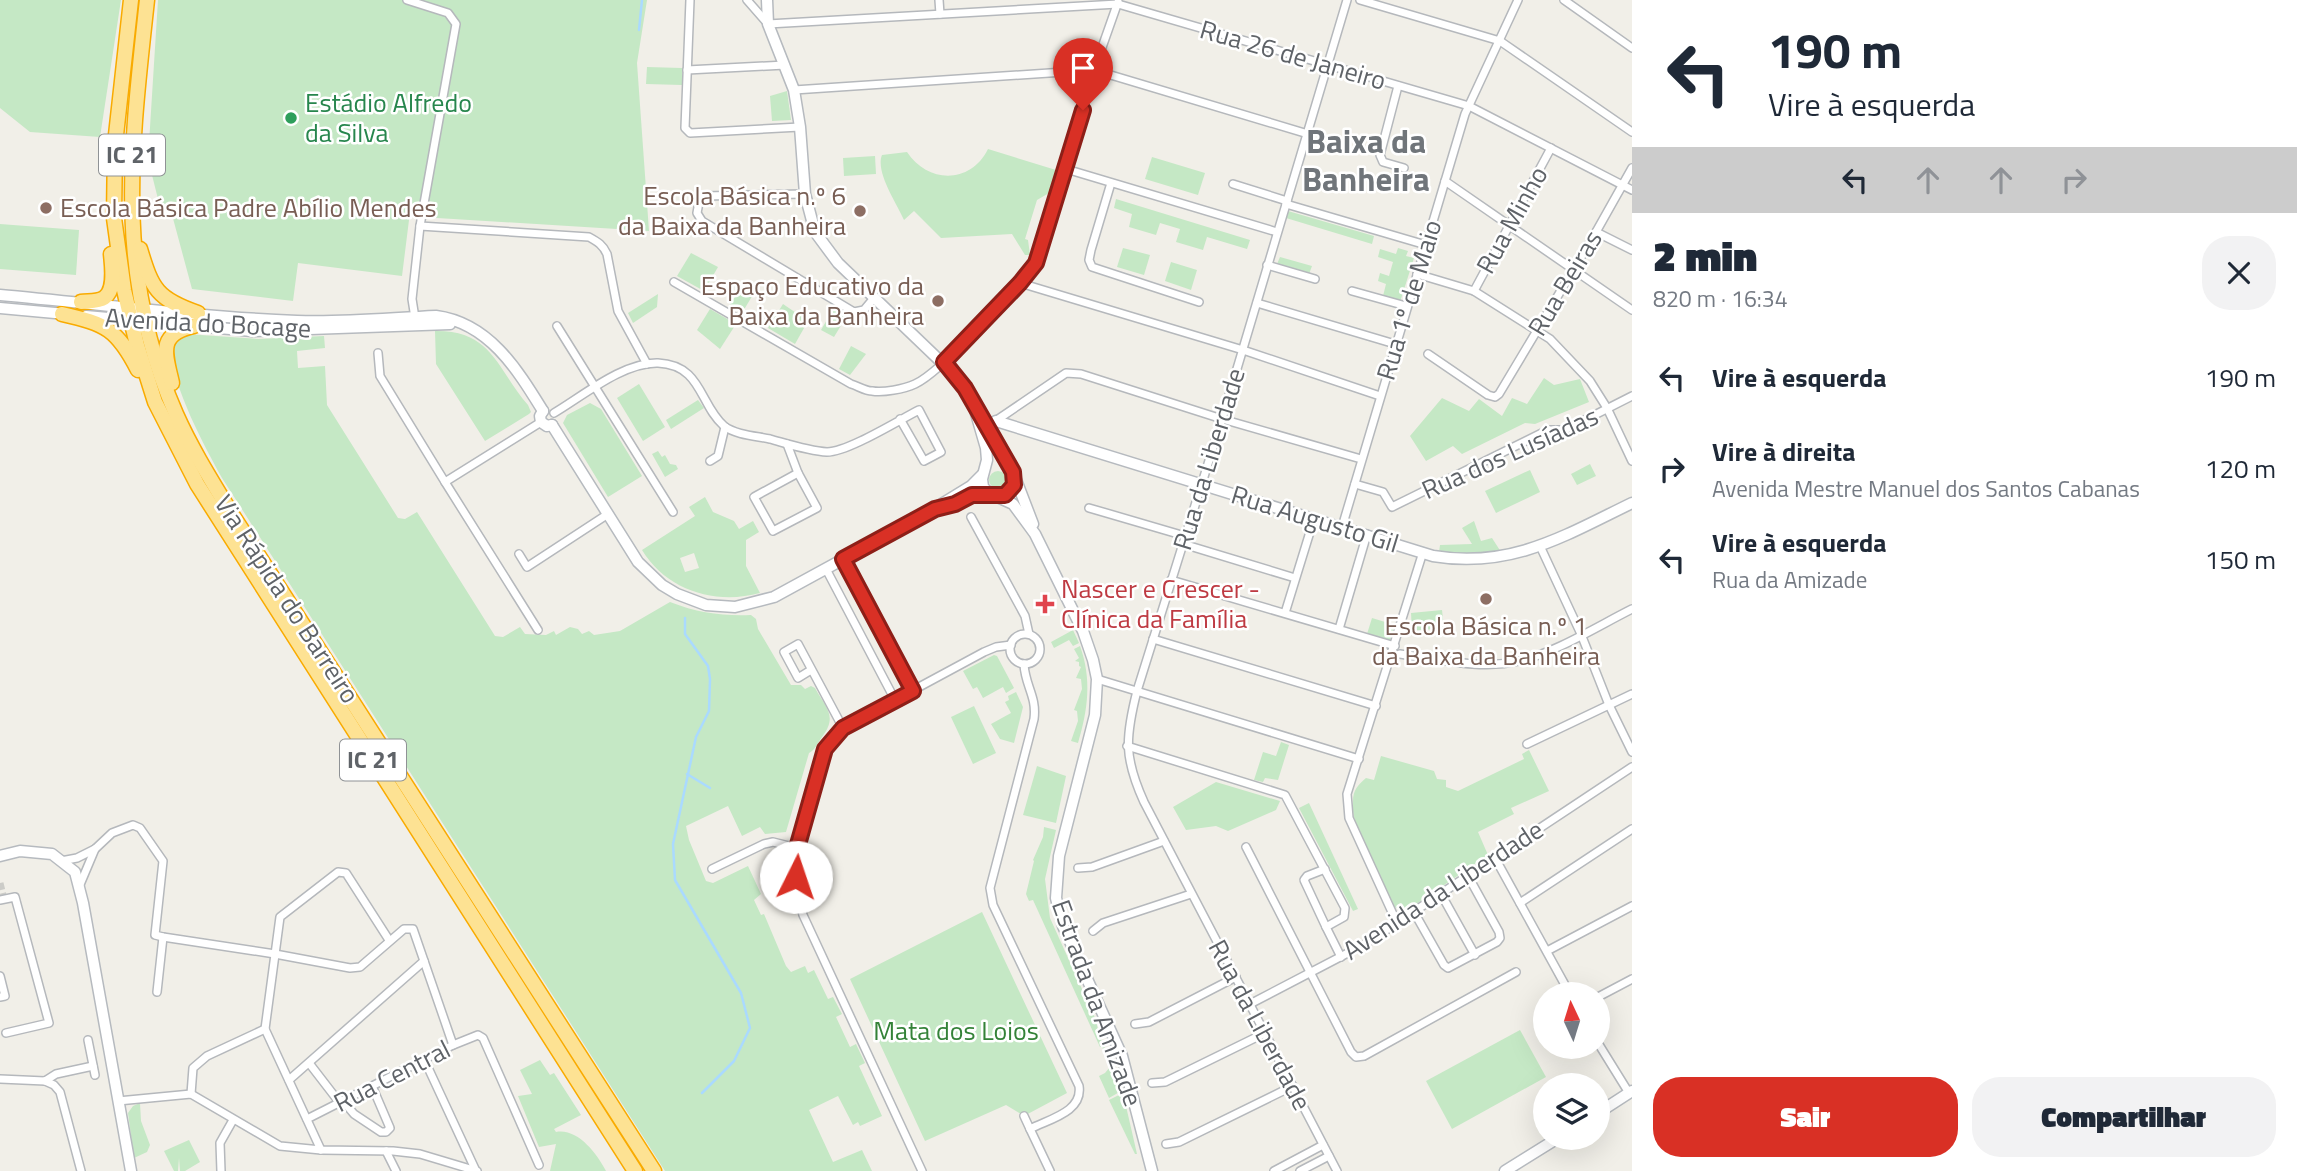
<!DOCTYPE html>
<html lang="pt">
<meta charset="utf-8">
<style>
body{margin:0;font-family:"Titillium Web",sans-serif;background:#f2f2f3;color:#1f2937;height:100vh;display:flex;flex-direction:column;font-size:26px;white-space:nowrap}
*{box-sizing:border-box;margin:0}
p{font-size:23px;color:#747a83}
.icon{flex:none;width:38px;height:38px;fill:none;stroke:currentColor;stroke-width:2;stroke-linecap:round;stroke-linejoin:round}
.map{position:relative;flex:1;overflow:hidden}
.sheet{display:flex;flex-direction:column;background:#fff;width:665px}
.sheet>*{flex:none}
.hud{background:#fff;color:#1f2937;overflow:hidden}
.needle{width:46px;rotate:356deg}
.buttons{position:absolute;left:1533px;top:982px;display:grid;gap:14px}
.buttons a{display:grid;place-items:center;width:77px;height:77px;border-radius:50%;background:#fff;box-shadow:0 7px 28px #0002;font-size:35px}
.pin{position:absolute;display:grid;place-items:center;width:60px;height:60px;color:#fff;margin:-72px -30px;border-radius:50% 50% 50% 0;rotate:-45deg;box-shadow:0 0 7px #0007}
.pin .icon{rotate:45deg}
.me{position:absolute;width:77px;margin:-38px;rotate:4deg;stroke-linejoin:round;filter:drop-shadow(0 0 5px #0008)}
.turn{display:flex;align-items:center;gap:24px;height:147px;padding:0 21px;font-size:32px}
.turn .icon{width:91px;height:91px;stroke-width:2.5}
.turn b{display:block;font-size:49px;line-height:60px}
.lanes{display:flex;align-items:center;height:66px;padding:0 21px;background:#0003;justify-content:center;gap:35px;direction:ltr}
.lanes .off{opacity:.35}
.round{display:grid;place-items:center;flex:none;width:74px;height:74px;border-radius:28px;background:#f2f2f3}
.headline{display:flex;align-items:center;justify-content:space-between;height:119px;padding:0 21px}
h1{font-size:42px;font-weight:800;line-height:52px}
.action{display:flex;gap:14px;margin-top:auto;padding:14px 21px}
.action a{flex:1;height:80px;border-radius:28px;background:#d93025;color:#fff;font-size:28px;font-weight:800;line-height:80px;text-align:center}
.action a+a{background:#f2f2f3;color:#1f2937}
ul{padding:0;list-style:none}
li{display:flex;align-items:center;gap:21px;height:91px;padding:0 21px}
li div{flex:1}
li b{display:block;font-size:26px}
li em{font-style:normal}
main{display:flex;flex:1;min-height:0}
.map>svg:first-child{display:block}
.green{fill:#c5e8c5;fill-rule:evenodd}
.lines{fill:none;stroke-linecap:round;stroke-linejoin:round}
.stream{stroke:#aadaff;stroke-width:2.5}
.street-tunnel{stroke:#ccccc8;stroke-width:7;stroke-dasharray:7 3.5;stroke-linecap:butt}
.street-casing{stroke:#b5b8bc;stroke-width:10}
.secondary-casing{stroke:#b6babf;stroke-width:13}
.highway-casing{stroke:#f9ab00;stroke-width:17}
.street{stroke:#fff;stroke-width:7}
.secondary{stroke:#fff;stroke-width:10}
.highway{stroke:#fde293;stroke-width:14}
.route-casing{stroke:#8d1f18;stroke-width:18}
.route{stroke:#d93025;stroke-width:12}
.leisure-dot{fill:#2e9e5b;stroke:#fff;stroke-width:2.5}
.education-dot{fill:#8d6e63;stroke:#fff;stroke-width:2.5}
.health-dot{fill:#e0444e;stroke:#fff;stroke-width:2.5}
.labels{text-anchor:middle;stroke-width:5;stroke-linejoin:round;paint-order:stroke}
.shield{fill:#fff;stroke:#8f9295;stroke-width:2}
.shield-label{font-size:24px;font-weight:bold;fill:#5f6368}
.street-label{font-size:26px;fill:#5f6368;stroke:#fff}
.leisure-label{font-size:26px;fill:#27864d;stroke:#fff;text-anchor:start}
.education-label{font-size:26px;fill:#785e54;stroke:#fff;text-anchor:end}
.health-label{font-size:26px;fill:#be3a42;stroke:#fff;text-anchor:start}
.park-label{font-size:26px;fill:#348238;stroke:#fff}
.district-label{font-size:33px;font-weight:bold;fill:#70757a;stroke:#fff}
</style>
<main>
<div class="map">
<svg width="1632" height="1171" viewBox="0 0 1632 1171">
<rect width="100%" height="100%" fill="#f1efe8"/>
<g class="green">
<polygon points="0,0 121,0 100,137 30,132 0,108"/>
<polygon points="158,0 647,0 637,63 649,231 437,218 410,212 402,276 298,263 293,301 192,289 171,211 161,211 148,159"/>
<polygon points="647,67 682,68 682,85 646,84"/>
<polygon points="787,91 791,120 772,121 770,96"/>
<path d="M988,149L1056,170L1049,193L1037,200L1025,239L1028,240L1030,255H1025L1012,234L941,238L914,211L904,220C897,204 875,172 882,155L907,152C928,184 971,184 988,149Z"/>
<polygon points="875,156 876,174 844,176 843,158"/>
<polygon points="1152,157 1205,173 1198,195 1145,179"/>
<polygon points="1116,199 1250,240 1247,249 1207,237 1203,250 1176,242 1180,229 1160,223 1156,235 1129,227 1132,214 1114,208"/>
<polygon points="1288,211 1374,236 1372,244 1286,218"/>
<polygon points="0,224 79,230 76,275 0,269"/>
<polygon points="1123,248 1150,255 1144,275 1117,267"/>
<polygon points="1398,248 1408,251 1406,256 1414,258 1400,302 1383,296 1386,284 1378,281 1380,273 1389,276 1393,262 1378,257 1380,249 1396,254"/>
<polygon points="691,253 718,267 704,291 677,276"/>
<polygon points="1280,257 1312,266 1309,274 1277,264"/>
<polygon points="1171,262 1197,270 1191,290 1165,281"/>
<polygon points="745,281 757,288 742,313 729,306"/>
<polygon points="658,294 657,307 633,323 628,313"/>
<polygon points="783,304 808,321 795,344 768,328"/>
<polygon points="835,306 848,314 834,337 821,330"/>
<polygon points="710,309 736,324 720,349 697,330"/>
<path d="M435,331C493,330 497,370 528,405L531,412L529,414L485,441L436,364Z"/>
<path d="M186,334L258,339L324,336L325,348L297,351L298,368L325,366L327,405L398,518L405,519L417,512L495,636L503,637L520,627L525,634L546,635L554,631L556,635L570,627L578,629L582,634L589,631L594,635L620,631L670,602C698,613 722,616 751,615L756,619L758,629L791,685H801L805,689L811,686L815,688C826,708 838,716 822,737C817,744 815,750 809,753L786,832L765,834L760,827L742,836L728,806L686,826L689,840L706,881L713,883L748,866L761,894L754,900L761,915L764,914L786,966L791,972L805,966L808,973L814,970L828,999L833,997L842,1014L836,1017L850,1047L856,1044L865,1063L859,1066L882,1116L860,1126L858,1122L853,1125L838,1096L809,1110L833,1162L862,1150L872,1171H665L222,478C205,447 166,376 172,342Z"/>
<polygon points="851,346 866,354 850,375 839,369"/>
<polygon points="1544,378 1554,385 1580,379 1589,402 1535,424 1525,423 1462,454 1453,446 1426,461 1410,436 1442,398 1469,411 1479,399 1502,416 1512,398 1527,404"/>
<polygon points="639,384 665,427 643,441 617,398"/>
<polygon points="698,400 704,408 671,429 666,420"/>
<polygon points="590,403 601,409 642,476 608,497 563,423 567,415"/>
<polygon points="658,451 662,457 665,455 670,464 676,465 678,469 665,477 652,454"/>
<polygon points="1590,464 1596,476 1577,485 1571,474"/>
<polygon points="1530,470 1540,492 1496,513 1485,491"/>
<circle cx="998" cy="480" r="9"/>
<path d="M705,497L713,512L734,521L739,529L753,521L759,532L746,540V566L760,593C716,605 667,591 642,550L695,516L689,507ZM694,553L699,568L685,572L680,558Z"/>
<polygon points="1474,521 1481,541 1492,538 1501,552 1464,557 1439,552 1440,545 1472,544 1462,528"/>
<polygon points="1442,610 1444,628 1412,631 1411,613"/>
<polygon points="1372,618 1395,625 1390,640 1367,634"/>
<polygon points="1073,630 1079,643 1073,646 1069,640 1054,648 1051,642"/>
<path d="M1080,646C1092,679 1088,710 1078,743L1071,741L1078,721L1077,711L1074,710L1082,689L1081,679L1076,678L1081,667L1079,666V662L1075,661L1079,658L1074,649Z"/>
<polygon points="994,655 997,656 1014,688 1006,693 1003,687 983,698 977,687 973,689 963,671"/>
<polygon points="1016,692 1023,707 1014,743 1000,739 991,724 1011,713 1005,702 1009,700 1008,696"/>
<polygon points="974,706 996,753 973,764 951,717"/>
<polygon points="1281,742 1289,745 1278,780 1265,778 1263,782 1254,780 1263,752 1276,756"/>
<path d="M1529,750L1549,791L1511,808L1514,814L1478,832L1488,855L1406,911L1394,907C1381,879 1350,831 1353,801C1353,790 1358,785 1366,778L1374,780L1381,756L1434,771L1437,779L1446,780V787L1458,791L1524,759L1522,754Z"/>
<polygon points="1037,766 1066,776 1056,823 1023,815"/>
<polygon points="1216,782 1280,801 1276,810 1228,831 1216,826 1186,830 1173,807"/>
<polygon points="1309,803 1358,909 1353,911 1299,808"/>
<polygon points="1044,827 1056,830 1045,879 1050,918 1095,1018 1100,1037 1123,1090 1109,1098 1099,1076 1105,1073 1110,1067 1103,1052 1104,1051 1102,1047 1100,1047 1033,900 1029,901 1026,894 1034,861 1033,860 1043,837"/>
<polygon points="982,912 1067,1093 1024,1116 1006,1105 925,1141 850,979"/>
<polygon points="1520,1030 1546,1077 1452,1129 1426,1081"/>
<path d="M540,1060L550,1075L554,1073L581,1115L554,1129L556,1132C577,1128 596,1152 606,1171H550L556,1144L539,1147L518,1096L532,1094L520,1070Z"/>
<polygon points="1123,1093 1137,1154 1135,1154 1109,1100"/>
<polygon points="140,1103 141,1121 150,1145 147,1152 134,1158 128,1113 133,1106"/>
<polygon points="189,1140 200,1162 185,1171 180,1171 179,1158 178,1171 174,1171 164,1151"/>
</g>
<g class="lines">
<g class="stream">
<polyline points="639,30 642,0"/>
<polyline points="685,618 685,634 708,666 710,679 709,711 696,737 673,844 675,880 741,993 750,1028 734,1061 702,1093"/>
<polyline points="687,774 710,788"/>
</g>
<polyline class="street-tunnel" points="0,883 4,899"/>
<g class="street-casing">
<g id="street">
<polyline points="407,0 448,13 456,24 420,226 412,299 415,318"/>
<polyline points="690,0 685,128 690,133 800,127"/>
<polyline points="747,0 768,24 1118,4 1469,106 1632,190"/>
<polyline points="939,0 940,14"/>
<polyline points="1360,0 1500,41 1632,132"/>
<polyline points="1564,0 1632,48"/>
<polyline points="687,70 785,65"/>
<polyline points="1398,86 1380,155 1383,162 1404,168"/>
<polyline points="794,90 1094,70 1308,134"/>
<polyline points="1066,169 1277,232"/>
<polyline points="1445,181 1632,310"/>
<polyline points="1111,183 1091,250 1089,260 1092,267 1199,302"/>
<polyline points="1233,184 1287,201"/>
<polyline points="805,194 704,196 699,202 697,213 702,221 854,312 864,310 874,298"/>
<polyline points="1286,204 1426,245"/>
<path d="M420,226L589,237C598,242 603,245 607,254L618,311L647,364"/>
<polyline points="1596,232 1632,250"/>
<polyline points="1267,265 1315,279"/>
<polyline points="1417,274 1474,291 1550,339 1590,381 1607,408 1632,461"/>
<path d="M674,282L851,384C858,386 865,391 872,391C883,393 904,389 915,384C940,373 1027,280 1040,256L1094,70L1118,2"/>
<polyline points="1020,283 1243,350 1380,396"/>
<polyline points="1352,291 1406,306"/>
<polyline points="1474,291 1551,148"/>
<polyline points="1257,303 1395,344"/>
<polyline points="557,326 673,512"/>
<polyline points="378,353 380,376 445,482"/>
<polyline points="1428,354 1488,395 1495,397 1499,394 1596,232 1632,168"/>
<path d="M554,413C583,396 623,362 658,363C702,365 699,404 724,426C736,435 756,436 770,439C788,444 809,451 827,452C848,452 899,420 919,410L941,452L924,461L900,419"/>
<polyline points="994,422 1066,373 1081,374 1222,419 1361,459"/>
<polyline points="787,444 798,473"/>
<polyline points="710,461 718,456 725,427"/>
<polygon points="798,473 817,508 773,531 754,497"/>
<polyline points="1355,484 1383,492 1392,507 1548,430 1565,430 1632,396"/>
<polyline points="1089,508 1185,536"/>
<polyline points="971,517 1025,616 1029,634"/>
<polyline points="1342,527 1465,114 1518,0"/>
<polyline points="1183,544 1295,578"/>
<polyline points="1540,546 1581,634 1609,705 1632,752"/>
<polyline points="519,554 527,567 608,514"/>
<polyline points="843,559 913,691"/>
<polyline points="826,569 895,700"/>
<polyline points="1171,580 1395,646"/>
<polyline points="1285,613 1314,519"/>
<polyline points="1339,629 1367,534"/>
<polyline points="538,630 445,482 541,422"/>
<circle cx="1025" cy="649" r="15"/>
<polyline points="1153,639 1376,706"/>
<path d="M1400,654C1438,659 1481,670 1519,661C1555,653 1598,626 1632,609"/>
<path d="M1024,664C1025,686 1037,696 1034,719L990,888L993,905L1079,1086C1083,1112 1049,1119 1030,1129L1050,1171"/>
<polyline points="811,670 798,678 784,652 798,644 843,728"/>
<polyline points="1097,679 1359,759"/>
<polyline points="1527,744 1632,694"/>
<polyline points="1127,746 1285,795 1345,908 1344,917 1326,927 1341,957"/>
<polyline points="1246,847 1351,1052 1356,1057 1364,1056 1516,972"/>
<polyline points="1495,858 1570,994"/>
<polyline points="61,861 77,858 95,849 112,833 133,825 140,828 163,861 155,935 163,937 275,954 350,968 360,967 404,929 413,929 453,1045"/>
<polyline points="1078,868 1092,867 1164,841"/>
<polyline points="712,869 764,844 773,842 797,848"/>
<polyline points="1325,869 1307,876 1304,880 1326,927"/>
<polyline points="79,887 95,849"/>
<polyline points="1441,894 1475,955"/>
<polyline points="0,900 15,897 49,1023 6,1033"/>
<polyline points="1520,903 1632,829"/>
<polyline points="1414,912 1444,965 1448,968 1497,942 1500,938 1499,932 1468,876"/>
<polyline points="1397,923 1349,818 1347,794 1423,552"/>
<polyline points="1093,931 1103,923 1191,894"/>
<polyline points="1547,951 1632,906"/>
<polyline points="0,976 5,996 0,997"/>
<polyline points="157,992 163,937"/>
<polyline points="1598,997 1632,979"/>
<polyline points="1250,1004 1365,944 1632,767"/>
<polyline points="1135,1024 1149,1022 1236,977"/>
<polyline points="88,1040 95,1075"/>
<polyline points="1598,1043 1629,1093"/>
<polyline points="424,1059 476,1171"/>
<polyline points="309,1063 336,1098 343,1101 354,1114 381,1132 386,1132 390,1128 372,1086"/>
<polyline points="0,1079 45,1081 56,1074 93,1066"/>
<polyline points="289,1080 424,961"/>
<polyline points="45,1081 54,1085 60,1092 81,1171"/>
<polyline points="1152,1083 1165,1082 1265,1033"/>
<polyline points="191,1094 193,1068 207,1056 265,1029"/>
<polyline points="118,1101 191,1094 280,1146 321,1150 393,1151 420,1154 477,1171"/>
<polyline points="1024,1116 1030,1129"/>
<polyline points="307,1119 453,1045 478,1035 483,1038 539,1165"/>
<polyline points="1166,1144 1179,1142 1293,1086"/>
<polyline points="321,1150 265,1029 280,917 338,872 346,873 389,940"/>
<polyline points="386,1151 396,1171"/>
<polyline points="221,1171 220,1143 233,1120"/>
<path d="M922,1171L803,915C787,855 809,806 825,749L843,728L984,652L996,647L1011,645"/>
<polyline points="1274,1171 1323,1145"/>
<polyline points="1300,1171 1329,1156"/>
<path d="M1337,1171L1144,802C1124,758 1125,738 1137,691L1222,419L1347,0"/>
</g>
</g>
<g class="secondary-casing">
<g id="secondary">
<polyline points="767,0 768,24 794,90 800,127 805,194 815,232 838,263 959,379 1013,472 1033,524"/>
<path d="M0,295C99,304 198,317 297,321C343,323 390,318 436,316C489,323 517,369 543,411"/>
<polyline points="0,308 66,314"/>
<polyline points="86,316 252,331 450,324"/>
<polyline points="973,403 986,448 987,460 982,479 983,487 989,493 1013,504 1035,534 1083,631 1093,660 1097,679 1095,715 1059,856 1056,898 1063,926 1122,1056 1152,1171"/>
<polyline points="543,411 540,416 541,422 547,426 552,425"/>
<path d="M996,421L1433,556C1511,569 1564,536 1632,503"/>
<path d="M552,425L638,562L662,585L677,594L706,605L735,607L774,597L935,509C956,504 971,494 992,495"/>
<polyline points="940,505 971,486 982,475"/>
<polyline points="0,856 20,851 52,854 75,872 83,903 131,1171"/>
<polyline points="1598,1113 1632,1091"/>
<polyline points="1505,1171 1558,1138"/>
</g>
</g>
<g class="highway-casing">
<g id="highway">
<polyline points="131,0 115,144 114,218 124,290 137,345 155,402 197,484 635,1171"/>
<path d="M147,0C131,147 114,273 176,414C192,450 213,483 233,516L654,1171"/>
<path d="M140,249C152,289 157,299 198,313"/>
<path d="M81,302C88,301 98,302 104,298C116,290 112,266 111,254"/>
<path d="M62,314C106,324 117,329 138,370"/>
<path d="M172,383C165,353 157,334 194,326"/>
</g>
</g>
<use href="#street" class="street"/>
<use href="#secondary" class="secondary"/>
<use href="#highway" class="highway"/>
</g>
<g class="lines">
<g class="route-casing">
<polyline id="route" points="796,877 797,848 825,749 843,728 913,691 843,559 935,509 955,504 972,495 1005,495 1014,485 1013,472 965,388 944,362 1020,283 1036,263 1083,110"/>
</g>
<use href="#route" class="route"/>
</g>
<circle class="leisure-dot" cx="291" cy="118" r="7"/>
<g class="education-dot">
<circle cx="46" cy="208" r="7"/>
<circle cx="860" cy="211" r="7"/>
<circle cx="938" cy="301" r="7"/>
<circle cx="1486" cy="599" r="7"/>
</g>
<path class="health-dot" d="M1041.5 593.5h7v7h7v7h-7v7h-7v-7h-7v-7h7z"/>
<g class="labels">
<g class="shield">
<rect x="99" y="134.5" width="66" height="41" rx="5"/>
<rect x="340" y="739.5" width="66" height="41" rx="5"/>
</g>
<g class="shield-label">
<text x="132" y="163">IC 21</text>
<text x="373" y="768">IC 21</text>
</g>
<g class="street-label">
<text transform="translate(1293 55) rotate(16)" y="9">Rua 26 de Janeiro</text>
<text transform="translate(1512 220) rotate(-61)" y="9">Rua Minho</text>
<text transform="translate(1565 283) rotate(-59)" y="9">Rua Beiras</text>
<text transform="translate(1409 300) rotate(-73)" y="9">Rua 1º de Maio</text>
<text transform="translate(208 323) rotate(3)" y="9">Avenida do Bocage</text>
<text transform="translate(1510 453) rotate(-24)" y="9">Rua dos Lusíadas</text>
<text transform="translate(1209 459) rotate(-73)" y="9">Rua da Liberdade</text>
<text transform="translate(1315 519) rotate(17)" y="9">Rua Augusto Gil</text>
<text transform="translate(287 599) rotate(57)" y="9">Via Rápida do Barreiro</text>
<text transform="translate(1443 890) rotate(-33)" y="9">Avenida da Liberdade</text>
<text transform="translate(1097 1003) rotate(70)" y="9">Estrada da Amizade</text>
<text transform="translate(1260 1025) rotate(62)" y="9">Rua da Liberdade</text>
<text transform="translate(392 1076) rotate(-27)" y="9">Rua Central</text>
</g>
<g class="leisure-label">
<text x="305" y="112">Estádio Alfredo<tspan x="305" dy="30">da Silva</tspan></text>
</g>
<g class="education-label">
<text x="846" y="205">Escola Básica n.º 6<tspan x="846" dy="30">da Baixa da Banheira</tspan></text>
<text x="60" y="217" text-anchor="start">Escola Básica Padre Abílio Mendes</text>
<text x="924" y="295">Espaço Educativo da<tspan x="924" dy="30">Baixa da Banheira</tspan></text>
<text x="1486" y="635" text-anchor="middle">Escola Básica n.º 1<tspan x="1486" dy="30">da Baixa da Banheira</tspan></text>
</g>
<g class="health-label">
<text x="1061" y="598">Nascer e Crescer -<tspan x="1061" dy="30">Clínica da Família</tspan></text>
</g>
<g class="park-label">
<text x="956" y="1040">Mata dos Loios</text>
</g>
<g class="district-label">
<text x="1366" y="153">Baixa da<tspan x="1366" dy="38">Banheira</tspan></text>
</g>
</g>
</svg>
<div class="buttons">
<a><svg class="needle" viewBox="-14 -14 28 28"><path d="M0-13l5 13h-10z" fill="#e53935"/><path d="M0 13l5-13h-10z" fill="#747a83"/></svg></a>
<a><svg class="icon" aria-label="layers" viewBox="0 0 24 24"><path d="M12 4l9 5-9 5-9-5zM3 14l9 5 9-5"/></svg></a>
</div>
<div class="pin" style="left:1083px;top:110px;background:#d93025"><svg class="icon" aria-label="arrive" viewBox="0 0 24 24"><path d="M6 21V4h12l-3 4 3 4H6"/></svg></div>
<svg class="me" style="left:796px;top:877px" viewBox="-20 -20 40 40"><circle r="19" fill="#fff"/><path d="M0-13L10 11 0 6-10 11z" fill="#d93025"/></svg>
</div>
<section class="sheet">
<div class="hud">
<div class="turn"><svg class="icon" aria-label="left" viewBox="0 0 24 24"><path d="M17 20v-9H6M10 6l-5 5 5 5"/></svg><div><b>190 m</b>Vire à esquerda</div></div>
<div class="lanes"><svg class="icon" aria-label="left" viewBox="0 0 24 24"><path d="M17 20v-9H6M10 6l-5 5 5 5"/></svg><svg class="icon off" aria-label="ahead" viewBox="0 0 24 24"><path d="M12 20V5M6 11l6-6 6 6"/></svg><svg class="icon off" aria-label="ahead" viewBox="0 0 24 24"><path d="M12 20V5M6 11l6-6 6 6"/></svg><svg class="icon off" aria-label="right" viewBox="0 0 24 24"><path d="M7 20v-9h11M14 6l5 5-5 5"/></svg></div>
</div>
<div class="headline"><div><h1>2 min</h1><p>820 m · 16:34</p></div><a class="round"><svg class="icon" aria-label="close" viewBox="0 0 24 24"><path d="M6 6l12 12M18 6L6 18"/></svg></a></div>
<ul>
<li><svg class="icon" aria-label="left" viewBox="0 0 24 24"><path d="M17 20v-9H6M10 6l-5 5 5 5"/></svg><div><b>Vire à esquerda</b></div><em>190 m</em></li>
<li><svg class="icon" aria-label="right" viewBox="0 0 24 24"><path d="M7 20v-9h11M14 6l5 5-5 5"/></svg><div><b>Vire à direita</b><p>Avenida Mestre Manuel dos Santos Cabanas</p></div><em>120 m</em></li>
<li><svg class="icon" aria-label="left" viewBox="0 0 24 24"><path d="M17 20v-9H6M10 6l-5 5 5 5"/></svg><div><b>Vire à esquerda</b><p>Rua da Amizade</p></div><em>150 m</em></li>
</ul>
<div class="action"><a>Sair</a><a>Compartilhar</a></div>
</section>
</main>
